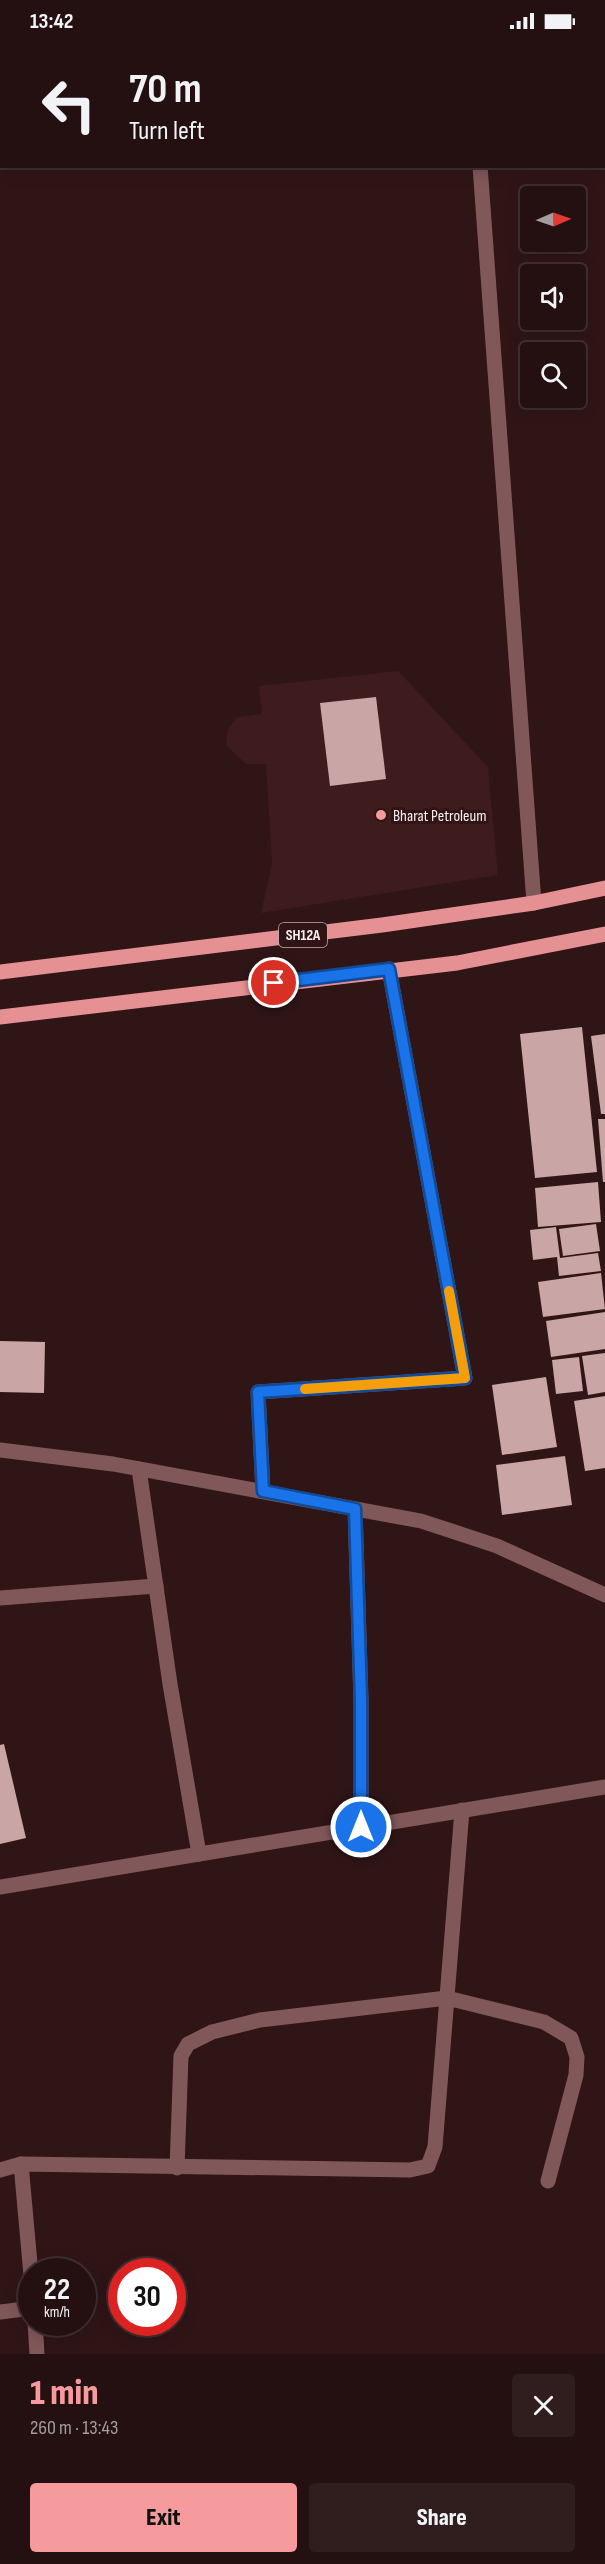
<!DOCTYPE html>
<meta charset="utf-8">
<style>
body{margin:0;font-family:"Sofia Sans Condensed",sans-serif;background:#301e1f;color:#f1f3f6;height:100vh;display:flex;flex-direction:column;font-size:22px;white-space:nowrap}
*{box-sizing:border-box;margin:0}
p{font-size:20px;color:#a39d9f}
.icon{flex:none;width:33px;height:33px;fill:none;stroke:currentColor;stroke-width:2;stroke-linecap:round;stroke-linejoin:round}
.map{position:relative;height:2312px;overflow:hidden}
.details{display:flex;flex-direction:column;background:#241011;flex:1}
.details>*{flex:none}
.top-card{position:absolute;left:0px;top:0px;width:606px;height:126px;box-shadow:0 3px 15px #0003,0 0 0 2px #413031;background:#241011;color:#f1f3f6;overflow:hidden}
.needle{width:39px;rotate:88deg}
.tools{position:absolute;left:520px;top:144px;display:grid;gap:12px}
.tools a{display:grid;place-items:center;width:66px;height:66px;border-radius:6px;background:#241011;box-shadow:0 3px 15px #0003,0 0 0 2px #413031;font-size:30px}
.speed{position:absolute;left:18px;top:2216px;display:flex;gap:12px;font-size:30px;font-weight:700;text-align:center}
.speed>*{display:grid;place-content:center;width:78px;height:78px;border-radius:50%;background:#241011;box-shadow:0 3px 15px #0003,0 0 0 2px #413031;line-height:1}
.speed small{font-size:15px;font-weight:400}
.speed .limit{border:9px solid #d22;background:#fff;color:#111}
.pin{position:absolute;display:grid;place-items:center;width:51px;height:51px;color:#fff;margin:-26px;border:3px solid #fff;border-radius:50%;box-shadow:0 2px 6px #0007}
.me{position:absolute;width:66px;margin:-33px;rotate:0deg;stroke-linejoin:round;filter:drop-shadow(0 0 4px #0008)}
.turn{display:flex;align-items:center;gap:21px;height:126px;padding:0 30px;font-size:27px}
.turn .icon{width:78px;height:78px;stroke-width:2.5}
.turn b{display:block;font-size:42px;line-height:51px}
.round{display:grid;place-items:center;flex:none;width:63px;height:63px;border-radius:6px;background:#301e1f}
.headline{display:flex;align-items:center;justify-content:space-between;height:102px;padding:0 30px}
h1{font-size:36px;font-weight:800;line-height:45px;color:#f59b9e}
.cta{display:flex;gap:12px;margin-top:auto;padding:12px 30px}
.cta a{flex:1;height:69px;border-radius:6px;background:#f59b9e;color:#111;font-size:24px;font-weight:800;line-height:69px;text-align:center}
.cta a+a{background:#301e1f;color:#f1f3f6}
.status{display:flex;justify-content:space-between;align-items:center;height:42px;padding:0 30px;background:#241011;direction:ltr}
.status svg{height:16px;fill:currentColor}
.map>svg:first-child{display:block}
.built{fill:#3e1b1d}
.building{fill:#caa5a5}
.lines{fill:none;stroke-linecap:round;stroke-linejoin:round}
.minor{stroke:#815859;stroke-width:15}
.primary{stroke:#e59194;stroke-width:15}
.route-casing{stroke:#114b97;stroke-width:15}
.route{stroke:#1a73e8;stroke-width:10}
.slow{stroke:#f59e0b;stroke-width:10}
.poi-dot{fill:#f59b9e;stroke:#301517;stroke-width:2}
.labels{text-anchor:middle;stroke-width:6;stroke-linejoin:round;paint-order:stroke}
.shield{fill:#301517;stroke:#bfaeaf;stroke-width:1.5}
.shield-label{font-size:15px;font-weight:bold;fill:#fcf0f0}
.poi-label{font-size:16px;fill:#fcf0f0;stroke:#301517;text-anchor:start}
</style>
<div class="status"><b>13:42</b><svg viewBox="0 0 49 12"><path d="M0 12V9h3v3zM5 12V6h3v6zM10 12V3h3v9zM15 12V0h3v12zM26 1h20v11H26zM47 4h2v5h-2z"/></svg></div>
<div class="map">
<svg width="605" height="2312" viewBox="0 0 605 2312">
<rect width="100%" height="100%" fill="#301517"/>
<polygon class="built" points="398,629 488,725 498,833 261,871 272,822 266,722 246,722 226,703 228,687 237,675 262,672 259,644"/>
<g class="building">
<polygon points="376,655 386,737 330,744 320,661"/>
<polygon points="582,985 597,1130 535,1136 520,992"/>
<polygon points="605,992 605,1072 601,1072 591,994"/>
<polygon points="598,1077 605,1077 605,1140 603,1140"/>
<polygon points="598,1140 601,1180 538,1185 535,1146"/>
<polygon points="596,1182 600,1209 563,1214 559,1187"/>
<polygon points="556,1185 560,1216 598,1211 601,1229 559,1234 557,1215 533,1218 530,1188"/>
<polygon points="601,1231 605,1267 543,1275 538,1240"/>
<polygon points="605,1270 605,1307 551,1315 546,1279"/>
<polygon points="0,1299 45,1300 44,1351 0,1350"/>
<polygon points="605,1311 605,1350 588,1353 582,1314"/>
<polygon points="579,1315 583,1349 556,1352 552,1318"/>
<polygon points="546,1335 557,1405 502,1413 492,1343"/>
<polygon points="605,1354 605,1426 585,1429 574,1359"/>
<polygon points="565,1414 572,1463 502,1473 496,1423"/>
<polygon points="4,1702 26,1796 0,1802 0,1703"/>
</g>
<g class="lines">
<g class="minor">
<polyline points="470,0 471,2"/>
<polyline points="480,124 534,861"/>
<polyline points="0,1408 113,1422 421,1479 497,1504 605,1553"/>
<polyline points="139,1427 170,1642 199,1812"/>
<polyline points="263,1449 258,1350 465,1336 389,927"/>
<polyline points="355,1467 361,1658 361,1785"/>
<polyline points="0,1556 156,1544"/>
<polyline points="0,1845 605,1745"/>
<polyline points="21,2122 32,2244"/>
<polyline points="177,2126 181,2014 188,2002 212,1990 260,1978 447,1956 544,1980 571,1996 577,2015 576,2033 548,2139"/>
<polyline points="0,2128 21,2122 410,2128 428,2124 435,2105 462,1768"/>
<polyline points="0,2270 32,2266"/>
<polyline points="35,2280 37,2312"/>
</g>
<g class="primary">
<polyline points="0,930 382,883 534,861 605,846"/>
<polyline points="0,975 457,921 605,892"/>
</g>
</g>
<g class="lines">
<g class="route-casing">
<polyline id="route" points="274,941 389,927 465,1336 258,1350 263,1449 355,1467 361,1658 361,1785"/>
</g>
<use href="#route" class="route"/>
<polyline class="slow" points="305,1347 465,1336 449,1249"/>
</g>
<circle class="poi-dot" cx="381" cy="773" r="6"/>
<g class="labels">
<rect class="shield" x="279" y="881" width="48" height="24" rx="4.5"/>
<g class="shield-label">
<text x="303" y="898">SH12A</text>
</g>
<g class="poi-label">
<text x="393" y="779">Bharat Petroleum</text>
</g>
</g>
</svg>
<div class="tools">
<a><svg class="needle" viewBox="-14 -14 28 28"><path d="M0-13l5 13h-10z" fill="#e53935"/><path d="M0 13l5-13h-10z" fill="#a39d9f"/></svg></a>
<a><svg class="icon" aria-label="sound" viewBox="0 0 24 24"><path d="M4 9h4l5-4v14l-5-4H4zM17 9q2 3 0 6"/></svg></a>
<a><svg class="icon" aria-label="search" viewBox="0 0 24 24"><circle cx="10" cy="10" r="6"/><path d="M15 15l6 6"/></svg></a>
</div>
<div class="speed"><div>22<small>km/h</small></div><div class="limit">30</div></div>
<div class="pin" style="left:274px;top:941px;background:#d93025"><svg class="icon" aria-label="arrive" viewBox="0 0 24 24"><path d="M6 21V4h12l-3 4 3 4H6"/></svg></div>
<svg class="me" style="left:361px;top:1785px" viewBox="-20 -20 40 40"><circle r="17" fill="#1a73e8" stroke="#fff" stroke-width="3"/><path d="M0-11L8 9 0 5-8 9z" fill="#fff"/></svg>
<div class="top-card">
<div class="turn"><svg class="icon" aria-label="left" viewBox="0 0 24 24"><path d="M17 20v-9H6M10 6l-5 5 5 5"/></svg><div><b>70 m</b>Turn left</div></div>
</div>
</div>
<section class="details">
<div class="headline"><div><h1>1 min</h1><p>260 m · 13:43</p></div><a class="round"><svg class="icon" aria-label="close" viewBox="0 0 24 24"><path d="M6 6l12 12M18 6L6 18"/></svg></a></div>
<div class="cta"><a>Exit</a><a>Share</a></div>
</section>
